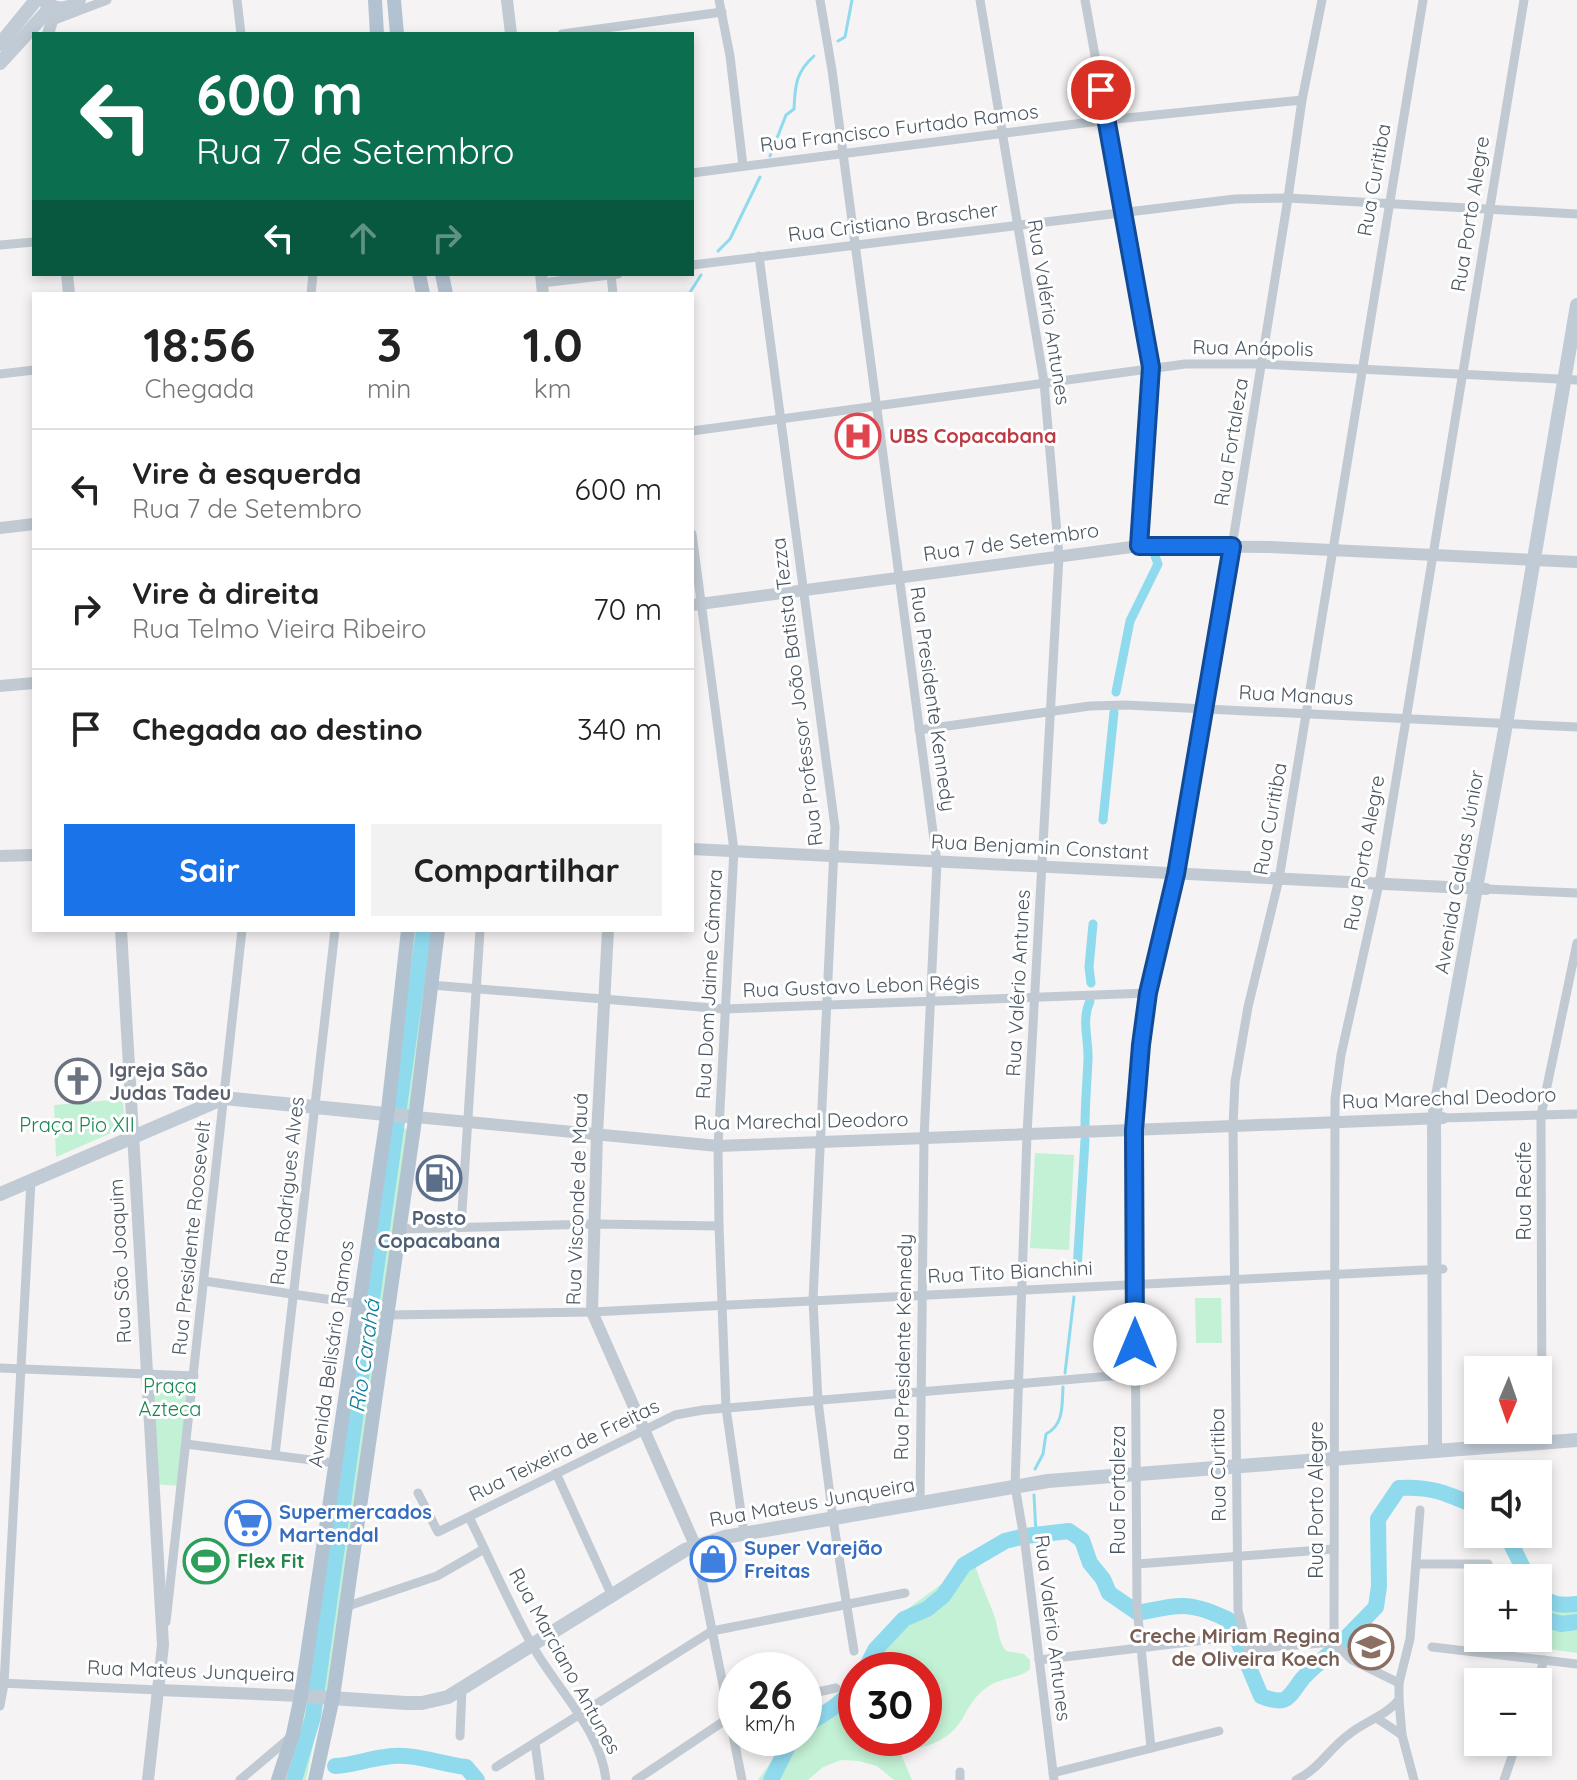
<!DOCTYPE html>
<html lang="pt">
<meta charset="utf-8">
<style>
body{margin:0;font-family:Quicksand,sans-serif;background:#f2f2f2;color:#222;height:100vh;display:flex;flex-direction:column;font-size:30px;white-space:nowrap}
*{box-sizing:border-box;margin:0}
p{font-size:26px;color:#767676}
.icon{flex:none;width:44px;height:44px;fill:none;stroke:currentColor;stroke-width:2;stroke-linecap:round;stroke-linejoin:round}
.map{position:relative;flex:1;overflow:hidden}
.panel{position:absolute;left:32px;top:292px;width:662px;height:640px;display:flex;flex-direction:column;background:#fff;border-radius:0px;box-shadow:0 4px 12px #0003}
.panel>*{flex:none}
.hud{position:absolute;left:32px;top:32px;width:662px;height:244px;border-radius:0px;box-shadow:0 4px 12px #0003;background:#0b6e4f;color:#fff;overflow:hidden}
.needle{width:52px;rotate:182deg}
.controls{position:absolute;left:1464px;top:1356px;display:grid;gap:16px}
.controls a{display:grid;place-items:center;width:88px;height:88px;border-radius:0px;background:#fff;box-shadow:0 4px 12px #0003;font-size:40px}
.speed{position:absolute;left:718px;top:1652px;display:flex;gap:16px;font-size:40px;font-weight:700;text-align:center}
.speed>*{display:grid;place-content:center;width:104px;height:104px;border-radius:50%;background:#fff;box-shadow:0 4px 12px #0003;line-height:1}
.speed small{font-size:20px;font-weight:400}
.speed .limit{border:12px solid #d22;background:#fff;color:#111}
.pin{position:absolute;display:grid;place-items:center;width:68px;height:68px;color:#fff;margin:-34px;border:4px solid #fff;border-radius:50%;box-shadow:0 2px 8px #0007}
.me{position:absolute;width:88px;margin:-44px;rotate:0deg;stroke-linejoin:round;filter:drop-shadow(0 0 6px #0008)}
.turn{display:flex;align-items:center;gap:28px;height:168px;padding:0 32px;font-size:36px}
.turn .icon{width:104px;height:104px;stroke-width:2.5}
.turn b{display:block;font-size:56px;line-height:68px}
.lanes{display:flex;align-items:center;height:76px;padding:0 32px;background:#0003;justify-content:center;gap:40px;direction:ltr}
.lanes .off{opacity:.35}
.eta{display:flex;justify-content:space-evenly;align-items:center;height:136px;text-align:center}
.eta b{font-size:48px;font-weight:700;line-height:56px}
.cta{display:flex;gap:16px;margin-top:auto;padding:16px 32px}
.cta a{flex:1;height:92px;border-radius:0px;background:#1a73e8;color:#fff;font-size:32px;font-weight:700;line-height:92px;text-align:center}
.cta a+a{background:#f2f2f2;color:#222}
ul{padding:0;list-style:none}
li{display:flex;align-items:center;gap:24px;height:120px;padding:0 32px;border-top:2px solid #e0e0e0}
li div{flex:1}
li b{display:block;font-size:30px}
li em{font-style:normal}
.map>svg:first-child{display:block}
.green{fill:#c3f1d5}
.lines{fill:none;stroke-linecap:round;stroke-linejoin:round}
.stream{stroke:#90daee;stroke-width:3}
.canal{stroke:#90daee;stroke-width:9}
.river{stroke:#90daee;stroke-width:16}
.minor{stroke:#c1cad2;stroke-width:9}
.tertiary{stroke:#c1cad2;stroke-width:12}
.secondary{stroke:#c1cbd6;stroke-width:14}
.primary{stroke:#b3c2d1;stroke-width:14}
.route-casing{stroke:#114b97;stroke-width:20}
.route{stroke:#1a73e8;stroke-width:14}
.labels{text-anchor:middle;stroke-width:6;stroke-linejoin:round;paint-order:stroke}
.street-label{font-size:20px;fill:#4a5661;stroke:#fff}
.health-label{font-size:20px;font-weight:bold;fill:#be3a42;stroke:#fff;text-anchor:start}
.worship-label{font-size:20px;font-weight:bold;fill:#5b616d;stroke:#fff;text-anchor:start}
.park-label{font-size:20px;fill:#17864f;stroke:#fff}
.service-label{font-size:20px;font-weight:bold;fill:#4e5e75;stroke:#fff}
.shop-label{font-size:20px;font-weight:bold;fill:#366cbe;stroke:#fff;text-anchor:start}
.leisure-label{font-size:20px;font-weight:bold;fill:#27864d;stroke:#fff;text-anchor:start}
.education-label{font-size:20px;font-weight:bold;fill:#785e54;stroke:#fff;text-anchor:end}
.water-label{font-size:22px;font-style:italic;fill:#0c7c9b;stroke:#fff}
</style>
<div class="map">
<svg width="1577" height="1780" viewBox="0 0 1577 1780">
<rect width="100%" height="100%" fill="#f5f3f3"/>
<g class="green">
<polygon points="415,930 434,930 412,1116 395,1114"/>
<polygon points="123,1099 125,1127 56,1157 54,1105"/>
<polygon points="392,1127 409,1129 327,1691 306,1689"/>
<polygon points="1035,1153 1074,1155 1069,1250 1030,1248"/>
<polygon points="1221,1298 1222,1343 1196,1343 1195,1298"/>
<polygon points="147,1374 194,1376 181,1486 154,1484"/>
<path d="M968,1556L974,1561C979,1580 987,1596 994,1615C999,1628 997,1639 1006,1651L1024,1654L1030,1660V1669C1020,1679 1002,1677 989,1686C957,1707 971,1735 919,1748L910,1738H924V1670H859L869,1647L879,1635L910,1607L943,1583Z"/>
<polygon points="1538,1599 1568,1613 1577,1611 1577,1653 1527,1646 1524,1638 1538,1638"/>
<polygon points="856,1675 856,1738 897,1738 901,1754 912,1780 894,1780 877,1766 859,1761 841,1760 823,1767 808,1780 758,1780 775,1757 780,1738 804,1738 804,1718 830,1701"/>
<polygon points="305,1704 321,1706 306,1780 286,1780 299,1741"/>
</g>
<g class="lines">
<g class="stream">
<polyline points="838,41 845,37 852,0"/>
<path d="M770,156L786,115L794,109C795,85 796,72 814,56"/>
<polyline points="718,251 730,239 760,177"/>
<polyline points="689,294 701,275"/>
<polyline points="1065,1373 1074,1297"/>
<path d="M1035,1469L1043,1454L1046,1434C1064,1425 1062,1405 1063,1387"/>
<polyline points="1034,1495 1036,1534"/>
</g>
<g class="canal">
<polyline points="1116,692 1130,621 1158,564 1155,556"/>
<polyline points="1103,820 1114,712"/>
<polyline points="1091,983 1089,967 1093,924"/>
<path d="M1085,1126C1085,1104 1087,1082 1088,1060C1089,1040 1081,1020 1090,1001"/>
<polyline points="1077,1270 1085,1140"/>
</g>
<g class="river">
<polyline points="1506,1534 1528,1578"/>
<path d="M1538,1593C1550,1605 1561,1606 1577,1604"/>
<polyline points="1538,1617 1561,1624 1577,1622"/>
<path d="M1342,1642L1376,1607L1379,1586L1378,1519L1399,1488C1432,1486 1448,1494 1478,1507"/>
<path d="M865,1670L875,1650L904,1619L927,1609L943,1596L964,1565L1005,1541L1025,1536L1069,1531L1082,1540L1090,1563L1103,1579L1109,1593L1138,1613C1179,1605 1188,1600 1229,1620L1261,1696C1288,1707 1288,1697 1303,1678C1312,1668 1324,1659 1333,1650"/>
<path d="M804,1726C824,1714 842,1704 856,1685"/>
<path d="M335,1766C353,1765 368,1759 385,1757C413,1752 439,1764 466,1767L477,1780"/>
<polyline points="294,1780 313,1717 424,930"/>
<polyline points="771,1780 792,1738"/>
</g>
<g class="minor">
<polyline points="237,0 241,34"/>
<polyline points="719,0 730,56 743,166"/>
<polyline points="820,0 832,70 937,862 924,1138 920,1503"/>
<polyline points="980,0 1044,382 1059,556 1027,1134 1015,1486 1025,1544 1054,1780"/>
<polyline points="1085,0 1151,367 1139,546"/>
<polyline points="52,21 107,0"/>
<polyline points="562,34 722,12"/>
<polyline points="692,173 1107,120 1302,100"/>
<polyline points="0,245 34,242"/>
<polyline points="759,256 835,827 813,1300 818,1401 833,1519 854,1651"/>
<polyline points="692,265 1235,199 1288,198 1577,214"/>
<polyline points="611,275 613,294"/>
<polyline points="542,283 618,274"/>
<polyline points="311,294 313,274"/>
<polyline points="0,374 34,370"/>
<polyline points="692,431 1185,364 1262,364 1577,380"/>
<polyline points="692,534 734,850 718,1146 719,1226 726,1408 744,1533"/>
<polyline points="919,730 1090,706 1125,705 1577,727"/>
<polyline points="1486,889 1577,893"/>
<polyline points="431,985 725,1009 1148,993"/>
<polyline points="1443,1118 1577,1114"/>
<polyline points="461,1227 480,930"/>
<polyline points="400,1229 595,1224 719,1226"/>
<polyline points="204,1281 359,1304"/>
<polyline points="387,1315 592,1312 1443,1269"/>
<polyline points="0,1368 194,1376"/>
<polyline points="1542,1443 1541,1115 1577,943"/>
<polyline points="186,1444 335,1463"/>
<polyline points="275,1455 335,930"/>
<polyline points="556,1473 612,1596"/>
<polyline points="418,1493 438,1532 675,1415 703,1410 1135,1374"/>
<path d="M469,1517C490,1559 509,1604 532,1645C556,1688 601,1730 606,1780"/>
<polyline points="695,1545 742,1780"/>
<polyline points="1137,1564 1334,1549"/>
<polyline points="1416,1564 1488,1564"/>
<polyline points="345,1607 437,1576 484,1549"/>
<polyline points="166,1622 242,930"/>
<polyline points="1334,1642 1248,1649 1238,1610 1233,1126 1235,1082 1248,1007 1279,879 1423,0"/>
<polyline points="1432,1647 1577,1664"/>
<polyline points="1039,1660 1222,1638"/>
<polyline points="1537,1682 1544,1660"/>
<polyline points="0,1683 159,1690"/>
<polyline points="1399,1683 1352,1660 1334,1642 1335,1099 1341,1055 1379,884 1524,0"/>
<polyline points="804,1695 836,1688"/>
<polyline points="1399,1700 1402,1735 1414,1780"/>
<polyline points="0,1706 4,1684 31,1181"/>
<polyline points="1378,1719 1402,1735"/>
<polyline points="460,1736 462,1689"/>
<polyline points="535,1743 540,1780"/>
<polyline points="1151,1748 1137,1607 1134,1130 1148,993 1176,874 1206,708 1288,198 1302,100 1322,0"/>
<polyline points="496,1767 712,1631 905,1593"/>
<polyline points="1053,1773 1219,1731"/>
<polyline points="240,1780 292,1736"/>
<polyline points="636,1780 736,1713"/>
<polyline points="960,1780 960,1772"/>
<path d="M1296,1780C1318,1770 1329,1749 1348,1735C1365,1721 1384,1717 1399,1700V1683L1410,1639L1420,1510"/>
<polyline points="1504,1780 1517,1742"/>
</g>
<g class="tertiary">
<polyline points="507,0 511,34"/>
<polyline points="48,34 56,8"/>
<polyline points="67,274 69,294"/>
<polyline points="541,274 543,294"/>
<polyline points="0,528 34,524"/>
<polyline points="692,605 1139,546 1270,547 1577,562"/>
<polyline points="0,686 34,683"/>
<polyline points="692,849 1486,889"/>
<polyline points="0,856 34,855"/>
<polyline points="121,930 163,1645 148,1780"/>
<polyline points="608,930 597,1134 592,1312 695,1545"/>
<polyline points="416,1117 718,1146 1443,1118"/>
<polyline points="159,1690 301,1696"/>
</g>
<g class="secondary">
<path d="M46,3C57,11 69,10 79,0"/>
<polyline points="0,44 36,0"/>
<polyline points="0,63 51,7"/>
<polyline points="0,1194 224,1098 416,1117"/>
<polyline points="1435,1451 1434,1118 1506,724 1577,305"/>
<polyline points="301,1696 406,1703 422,1703 448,1697 685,1550 725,1537 1048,1481 1577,1440"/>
</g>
<g class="primary">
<polyline points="375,0 377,34"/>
<polyline points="394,0 397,34"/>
<polyline points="419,274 423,294"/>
<polyline points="442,274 446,294"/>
<polyline points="278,1780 293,1734 301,1696 388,1110 408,930"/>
<polyline points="315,1780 333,1697 414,1127 438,930"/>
</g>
</g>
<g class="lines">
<g class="route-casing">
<polyline id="route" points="1101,90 1151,367 1139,546 1232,546 1176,874 1148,993 1141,1045 1134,1130 1135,1344"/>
</g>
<use href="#route" class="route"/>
</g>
<defs>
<g id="hospital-ring" transform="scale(2.3)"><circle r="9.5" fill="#fff" stroke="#e0444e" stroke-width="1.5"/><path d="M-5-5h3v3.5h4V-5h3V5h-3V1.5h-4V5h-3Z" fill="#e0444e"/></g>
<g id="church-ring" transform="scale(2.3)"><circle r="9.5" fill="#fff" stroke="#6b7280" stroke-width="1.5"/><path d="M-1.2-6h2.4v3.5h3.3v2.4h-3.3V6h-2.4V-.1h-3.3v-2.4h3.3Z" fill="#6b7280"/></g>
<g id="fuel-ring" transform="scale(2.3)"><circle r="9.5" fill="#fff" stroke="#5c6f8a" stroke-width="1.5"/><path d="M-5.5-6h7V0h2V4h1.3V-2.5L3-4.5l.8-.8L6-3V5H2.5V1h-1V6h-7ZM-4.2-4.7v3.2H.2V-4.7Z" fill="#5c6f8a"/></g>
<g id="supermarket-ring" transform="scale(2.3)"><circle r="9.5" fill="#fff" stroke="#3f7fe0" stroke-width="1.5"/><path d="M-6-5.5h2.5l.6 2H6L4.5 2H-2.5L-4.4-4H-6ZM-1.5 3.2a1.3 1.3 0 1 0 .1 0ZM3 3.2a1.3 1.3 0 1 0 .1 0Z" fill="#3f7fe0"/></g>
<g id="shop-ring" transform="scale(2.3)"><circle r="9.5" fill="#fff" stroke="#3f7fe0" stroke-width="1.5"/><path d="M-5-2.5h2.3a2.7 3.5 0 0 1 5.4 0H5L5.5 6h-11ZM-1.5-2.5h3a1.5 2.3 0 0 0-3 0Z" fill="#3f7fe0"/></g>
<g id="stadium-ring" transform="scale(2.3)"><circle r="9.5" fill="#fff" stroke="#2e9e5b" stroke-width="1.5"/><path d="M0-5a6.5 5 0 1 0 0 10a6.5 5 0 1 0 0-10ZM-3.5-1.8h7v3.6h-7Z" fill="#2e9e5b"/></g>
<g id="school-ring" transform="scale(2.3)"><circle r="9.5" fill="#fff" stroke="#8d6e63" stroke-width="1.5"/><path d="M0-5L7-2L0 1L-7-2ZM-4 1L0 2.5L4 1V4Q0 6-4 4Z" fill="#8d6e63"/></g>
</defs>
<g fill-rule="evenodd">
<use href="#hospital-ring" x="858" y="436"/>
<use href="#church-ring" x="78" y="1081"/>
<use href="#fuel-ring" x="439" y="1178"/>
<use href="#supermarket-ring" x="248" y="1523"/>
<use href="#shop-ring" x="713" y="1559"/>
<use href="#stadium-ring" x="206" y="1561"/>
<use href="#school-ring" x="1371" y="1647"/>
</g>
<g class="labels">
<g class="street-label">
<text transform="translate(899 128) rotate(-7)" y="7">Rua Francisco Furtado Ramos</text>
<text transform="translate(1374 180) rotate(-80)" y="7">Rua Curitiba</text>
<text transform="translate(1470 214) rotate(-81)" y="7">Rua Porto Alegre</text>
<text transform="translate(893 222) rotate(-7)" y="7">Rua Cristiano Brascher</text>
<text transform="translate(1049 312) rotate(81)" y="7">Rua Valério Antunes</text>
<text transform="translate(1253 348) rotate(1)" y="7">Rua Anápolis</text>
<text transform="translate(1231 442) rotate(-81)" y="7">Rua Fortaleza</text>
<text transform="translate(1011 542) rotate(-8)" y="7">Rua 7 de Setembro</text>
<text transform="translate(797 692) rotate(-97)" y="7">Rua Professor João Batista Tezza</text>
<text transform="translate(1296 695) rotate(3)" y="7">Rua Manaus</text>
<text transform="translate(933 699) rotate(82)" y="7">Rua Presidente Kennedy</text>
<text transform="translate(1270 819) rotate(-80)" y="7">Rua Curitiba</text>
<text transform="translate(1040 847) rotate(3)" y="7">Rua Benjamin Constant</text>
<text transform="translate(1364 853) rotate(-80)" y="7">Rua Porto Alegre</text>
<text transform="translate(1459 872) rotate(-80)" y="7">Avenida Caldas Júnior</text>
<text transform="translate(1018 983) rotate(-87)" y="7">Rua Valério Antunes</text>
<text transform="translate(709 984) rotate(-87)" y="7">Rua Dom Jaime Câmara</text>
<text transform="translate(861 986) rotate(-2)" y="7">Rua Gustavo Lebon Régis</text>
<text transform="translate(1449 1098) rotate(-2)" y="7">Rua Marechal Deodoro</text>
<text transform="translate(801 1121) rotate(-1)" y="7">Rua Marechal Deodoro</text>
<text transform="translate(287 1191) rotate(-84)" y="7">Rua Rodrigues Alves</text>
<text transform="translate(1524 1191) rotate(-90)" y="7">Rua Recife</text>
<text transform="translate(577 1199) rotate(-88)" y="7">Rua Visconde de Mauá</text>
<text transform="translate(191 1238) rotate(-84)" y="7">Rua Presidente Roosevelt</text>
<text transform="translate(120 1261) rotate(-93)" y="7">Rua São Joaquim</text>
<text transform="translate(1010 1272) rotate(-3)" y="7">Rua Tito Bianchini</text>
<text transform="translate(903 1347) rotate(-89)" y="7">Rua Presidente Kennedy</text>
<text transform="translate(331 1354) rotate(-82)" y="7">Avenida Belisário Ramos</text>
<text transform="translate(564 1450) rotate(-26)" y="7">Rua Teixeira de Freitas</text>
<text transform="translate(1218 1465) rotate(-91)" y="7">Rua Curitiba</text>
<text transform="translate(1118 1490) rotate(-90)" y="7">Rua Fortaleza</text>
<text transform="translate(1316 1500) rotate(-90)" y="7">Rua Porto Alegre</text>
<text transform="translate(812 1502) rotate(-10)" y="7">Rua Mateus Junqueira</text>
<text transform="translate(1053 1628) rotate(83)" y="7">Rua Valério Antunes</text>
<text transform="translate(565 1661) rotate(61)" y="7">Rua Marciano Antunes</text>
<text transform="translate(191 1671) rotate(2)" y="7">Rua Mateus Junqueira</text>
</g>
<g class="health-label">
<text x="889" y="443">UBS Copacabana</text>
</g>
<g class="worship-label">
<text x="109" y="1077">Igreja São<tspan x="109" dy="23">Judas Tadeu</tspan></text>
</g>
<g class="park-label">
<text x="77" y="1132">Praça Pio XII</text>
<text x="170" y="1393">Praça<tspan x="170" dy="23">Azteca</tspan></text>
</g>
<g class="service-label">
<text x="439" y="1225">Posto<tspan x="439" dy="23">Copacabana</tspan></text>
</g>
<g class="shop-label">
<text x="279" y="1519">Supermercados<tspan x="279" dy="23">Martendal</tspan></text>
<text x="744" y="1555">Super Varejão<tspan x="744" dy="23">Freitas</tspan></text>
</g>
<g class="leisure-label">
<text x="237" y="1568">Flex Fit</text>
</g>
<g class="education-label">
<text x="1340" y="1643">Creche Miriam Regina<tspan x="1340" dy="23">de Oliveira Koech</tspan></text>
</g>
<g class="water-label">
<text transform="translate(364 1356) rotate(-82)" y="8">Rio Carahá</text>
</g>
</g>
</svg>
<div class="controls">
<a><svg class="needle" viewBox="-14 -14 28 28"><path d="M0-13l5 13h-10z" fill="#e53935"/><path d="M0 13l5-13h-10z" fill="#767676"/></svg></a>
<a><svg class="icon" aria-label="sound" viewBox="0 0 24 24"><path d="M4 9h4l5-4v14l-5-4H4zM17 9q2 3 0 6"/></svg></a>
<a>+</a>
<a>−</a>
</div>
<div class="speed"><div>26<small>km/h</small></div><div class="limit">30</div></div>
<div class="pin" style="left:1101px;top:90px;background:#d93025"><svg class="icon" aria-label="arrive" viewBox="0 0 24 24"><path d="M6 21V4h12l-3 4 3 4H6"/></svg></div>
<svg class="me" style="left:1135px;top:1344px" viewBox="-20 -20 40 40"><circle r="19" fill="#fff"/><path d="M0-13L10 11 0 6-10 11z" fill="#1a73e8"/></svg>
<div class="hud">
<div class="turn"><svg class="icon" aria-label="left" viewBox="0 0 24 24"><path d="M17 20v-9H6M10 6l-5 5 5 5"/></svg><div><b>600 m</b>Rua 7 de Setembro</div></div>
<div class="lanes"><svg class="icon" aria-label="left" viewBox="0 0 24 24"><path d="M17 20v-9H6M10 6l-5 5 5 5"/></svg><svg class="icon off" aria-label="ahead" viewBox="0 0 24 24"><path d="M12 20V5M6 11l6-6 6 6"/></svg><svg class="icon off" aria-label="right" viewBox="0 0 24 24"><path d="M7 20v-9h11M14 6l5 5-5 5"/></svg></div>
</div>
<section class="panel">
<div class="eta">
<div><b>18:56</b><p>Chegada</p></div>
<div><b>3</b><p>min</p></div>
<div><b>1.0</b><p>km</p></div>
</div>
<ul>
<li><svg class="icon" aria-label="left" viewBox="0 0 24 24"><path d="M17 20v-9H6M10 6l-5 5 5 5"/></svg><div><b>Vire à esquerda</b><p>Rua 7 de Setembro</p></div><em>600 m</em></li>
<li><svg class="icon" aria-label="right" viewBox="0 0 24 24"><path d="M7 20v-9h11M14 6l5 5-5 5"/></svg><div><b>Vire à direita</b><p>Rua Telmo Vieira Ribeiro</p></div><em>70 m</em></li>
<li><svg class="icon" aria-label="arrive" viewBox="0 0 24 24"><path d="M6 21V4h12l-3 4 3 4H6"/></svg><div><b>Chegada ao destino</b></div><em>340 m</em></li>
</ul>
<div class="cta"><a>Sair</a><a>Compartilhar</a></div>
</section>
</div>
